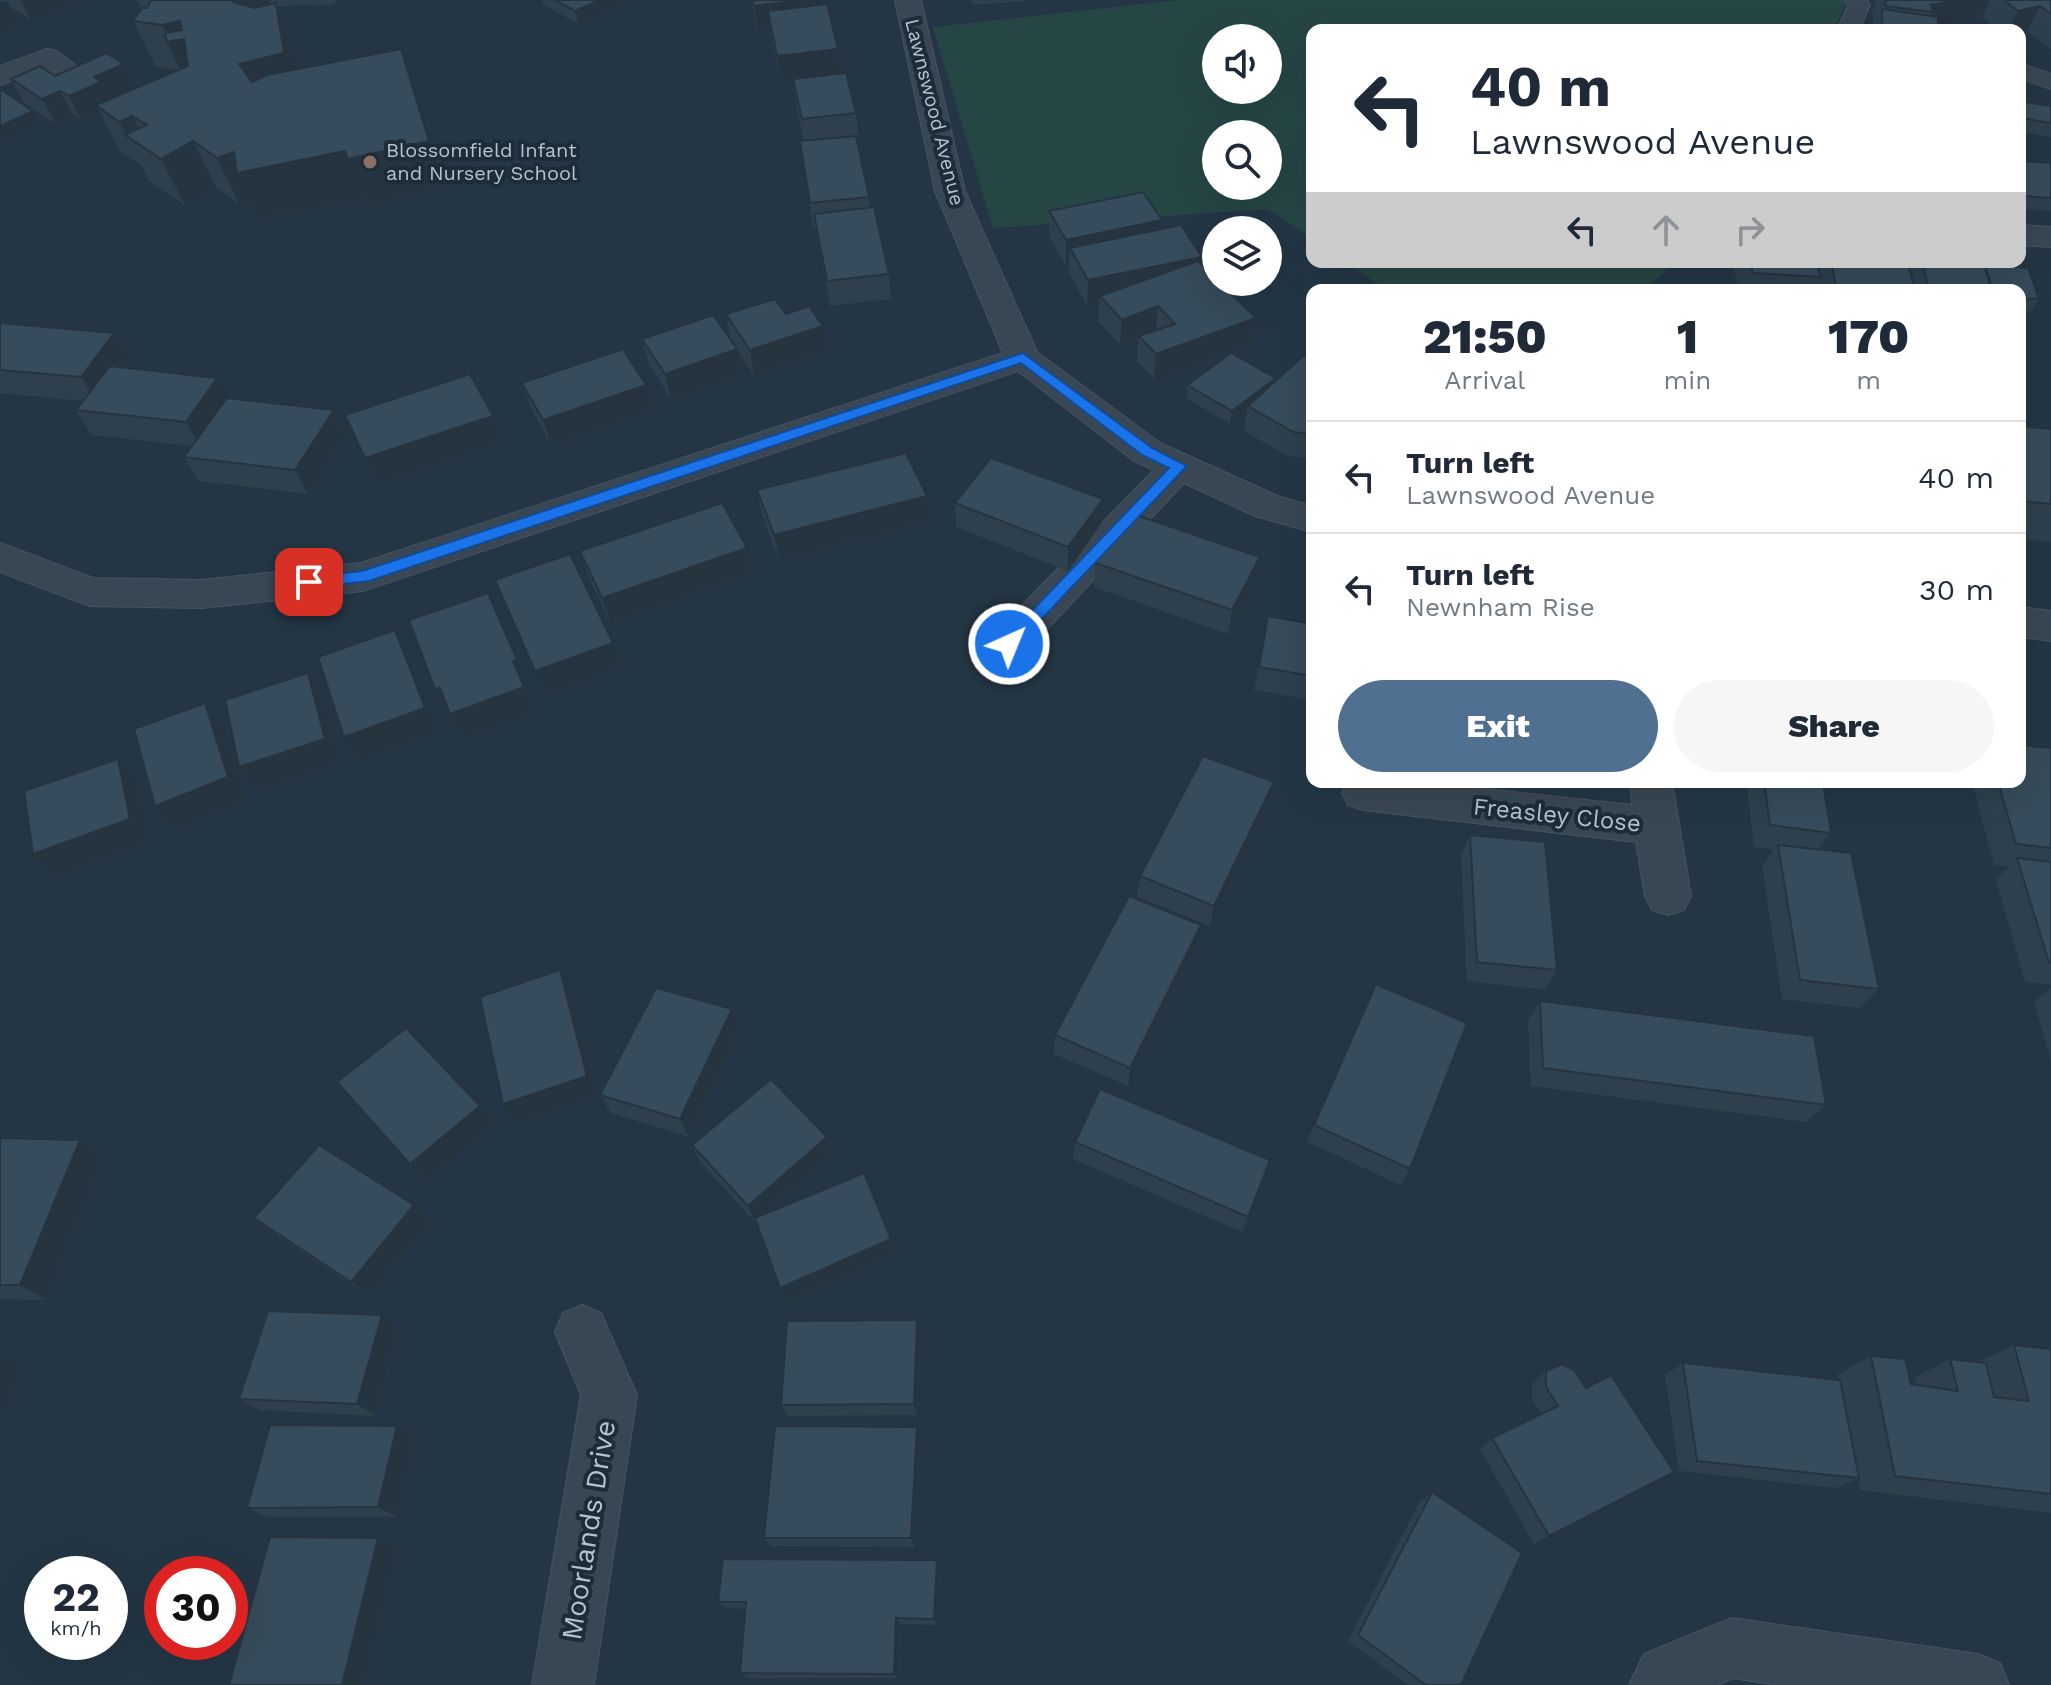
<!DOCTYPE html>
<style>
body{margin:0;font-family:"Work Sans",sans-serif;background:#f6f6f7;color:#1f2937;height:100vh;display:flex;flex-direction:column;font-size:30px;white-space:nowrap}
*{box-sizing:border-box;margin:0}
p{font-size:26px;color:#747a83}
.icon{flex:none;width:44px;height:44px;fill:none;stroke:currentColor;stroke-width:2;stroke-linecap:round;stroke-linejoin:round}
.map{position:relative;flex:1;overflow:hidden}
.panel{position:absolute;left:1306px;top:284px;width:720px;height:504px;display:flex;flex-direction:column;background:#fff;border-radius:16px;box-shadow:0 8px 32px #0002}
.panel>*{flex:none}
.hud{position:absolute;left:1306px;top:24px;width:720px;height:244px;border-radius:16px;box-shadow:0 8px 32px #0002;background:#fff;color:#1f2937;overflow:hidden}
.buttons{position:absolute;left:1202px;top:24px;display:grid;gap:16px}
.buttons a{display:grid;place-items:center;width:80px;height:80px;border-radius:50%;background:#fff;box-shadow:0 8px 32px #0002;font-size:40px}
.speed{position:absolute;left:24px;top:1556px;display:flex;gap:16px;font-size:40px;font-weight:700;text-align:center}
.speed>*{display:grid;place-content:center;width:104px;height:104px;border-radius:50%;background:#fff;box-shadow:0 8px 32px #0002;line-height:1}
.speed small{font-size:20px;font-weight:400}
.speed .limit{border:12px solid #d22;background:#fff;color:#111}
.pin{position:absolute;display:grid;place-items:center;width:68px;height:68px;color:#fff;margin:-34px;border-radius:16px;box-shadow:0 4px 12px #0006}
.me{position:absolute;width:88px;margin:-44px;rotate:44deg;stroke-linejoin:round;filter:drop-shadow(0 0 6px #0008)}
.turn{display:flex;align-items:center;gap:28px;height:168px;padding:0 32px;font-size:36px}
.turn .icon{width:104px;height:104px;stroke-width:2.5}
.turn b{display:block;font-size:56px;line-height:68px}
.lanes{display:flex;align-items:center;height:76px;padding:0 32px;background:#0003;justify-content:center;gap:40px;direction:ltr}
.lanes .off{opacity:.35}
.eta{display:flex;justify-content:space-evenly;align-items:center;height:136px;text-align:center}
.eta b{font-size:48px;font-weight:800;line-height:56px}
.action{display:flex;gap:16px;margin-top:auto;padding:16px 32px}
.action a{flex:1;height:92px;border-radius:48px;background:#4f7091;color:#fff;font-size:32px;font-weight:800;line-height:92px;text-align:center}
.action a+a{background:#f6f6f7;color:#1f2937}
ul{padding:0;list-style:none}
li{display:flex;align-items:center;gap:24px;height:112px;padding:0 32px;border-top:2px solid #e0e1e3}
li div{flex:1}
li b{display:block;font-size:30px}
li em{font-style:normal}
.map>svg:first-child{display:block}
.green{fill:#264645;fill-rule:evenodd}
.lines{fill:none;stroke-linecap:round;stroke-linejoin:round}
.lane-casing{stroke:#455360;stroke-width:2}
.street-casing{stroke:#455360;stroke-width:2}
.lane{fill:#394754;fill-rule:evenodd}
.street{fill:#394754;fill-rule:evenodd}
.wall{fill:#2e404e}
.shaded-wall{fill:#263440}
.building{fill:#364b5b;stroke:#263440;stroke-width:2}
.route{fill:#1a73e8;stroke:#114b97;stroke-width:2}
.education-dot{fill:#8d6e63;stroke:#1d2c39;stroke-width:3}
.labels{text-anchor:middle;stroke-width:8;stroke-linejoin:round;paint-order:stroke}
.far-street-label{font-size:20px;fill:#b6c2ce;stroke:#1d2c39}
.far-poi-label{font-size:20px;fill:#b6c2ce;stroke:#1d2c39;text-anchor:start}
.street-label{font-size:24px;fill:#b6c2ce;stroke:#1d2c39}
.near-street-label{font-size:28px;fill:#b6c2ce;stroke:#1d2c39}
</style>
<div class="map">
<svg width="2051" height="1685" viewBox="0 0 2051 1685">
<rect width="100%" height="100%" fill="#243645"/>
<g class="green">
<path d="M1179,0H1843L1846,3L1834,30H1312V239L1268,209L993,228L933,27ZM1216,38H1268V90H1216ZM1216,134H1268V186H1216Z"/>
<polygon points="1346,262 1674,262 1645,290 1386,290"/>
</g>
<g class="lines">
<g class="lane-casing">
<g id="lane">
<polygon points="1844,0 1867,0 1870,5 1859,30 1837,30 1848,5"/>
<polygon points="2020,63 2051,74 2051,89 2020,78"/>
</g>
</g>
<g class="street-casing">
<g id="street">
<polygon points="895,0 921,0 965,191 1037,352 1160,443 1280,497 1312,506 1312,532 1255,516 1184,483 1023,655 1009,659 995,655 989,644 995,633 1154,470 1134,461 1018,371 363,591 201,608 90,606 0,572 0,543 93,578 201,580 361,563 1003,353 935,191"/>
<polygon points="47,49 57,51 84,72 80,78 60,78 45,68 0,85 0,66"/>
<polygon points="2020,225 2051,227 2051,247 2020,245"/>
<polygon points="2020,607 2051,611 2051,641 2020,637"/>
<polygon points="1347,782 1421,782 1632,805 1630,782 1672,782 1691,896 1684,910 1668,915 1652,910 1645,896 1636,842 1363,810 1348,805 1342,793"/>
<polygon points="582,1305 601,1313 637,1395 594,1685 532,1685 581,1395 555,1332 563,1313"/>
<polygon points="1732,1618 1978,1654 2000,1663 2009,1685 1777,1685 1733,1678 1717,1685 1629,1685 1644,1654"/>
</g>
</g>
<use href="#lane" class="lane"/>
<use href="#street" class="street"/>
</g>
<g class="wall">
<polygon points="0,0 80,0 31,20 12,8 21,25"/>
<polygon points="136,0 337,0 334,5 277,6 294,48 298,69 417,94 446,187 366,204 363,197 258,219 249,200 239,204 216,187 185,205 149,181 141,165 120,151 100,113 82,121 74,116 56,124 25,104 11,79 55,76 124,64 136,88 179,70 155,66 133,21 141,10"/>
<polygon points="542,0 629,0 578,24 543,4"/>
<polygon points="751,0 829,0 831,18 838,49 841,74 856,113 859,138 857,138 869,197 870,208 889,274 891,299 830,306 816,228 813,228 800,141 804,141 796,104 793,79 780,81 770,29 757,30"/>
<polygon points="971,0 1025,0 1025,1 972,5"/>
<polygon points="1876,0 1983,0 1974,19 1938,26 1938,30 1872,30 1874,26 1872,10"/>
<polygon points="1990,0 2051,0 2051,49 2027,31 1997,30 1982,17"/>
<polygon points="2020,101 2051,106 2051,137 2020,132"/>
<polygon points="2020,161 2051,163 2051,211 2020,209"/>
<polygon points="1049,211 1161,230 1201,264 1256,318 1253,343 1154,379 1137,361 1139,338 1120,345 1098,321 1099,303 1087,305 1069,273 1069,265 1066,266 1049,236"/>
<polygon points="1732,262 1908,262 1908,264 1910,262 1984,262 1984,264 2039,299 2031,312 2020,311 2020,290 1818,290 1817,284 1814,290 1739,290"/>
<polygon points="726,314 786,314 826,351 754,375 730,339"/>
<polygon points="0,323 130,358 123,367 229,398 334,410 346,435 308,494 199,481 184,457 192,446 92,435 76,410 83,401 0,393"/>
<polygon points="642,339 737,349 742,374 671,399 649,364"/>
<polygon points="1312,357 1312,459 1288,456 1244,431 1247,411 1230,424 1186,398 1187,385 1276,378 1275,381"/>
<polygon points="522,383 646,385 653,410 551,445 531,408"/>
<polygon points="2020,426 2051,429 2051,542 2020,539"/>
<polygon points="757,490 927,496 929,521 779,560 762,514"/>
<polygon points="1103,499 1101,524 1068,571 956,527 955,503"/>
<polygon points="580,551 752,572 610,622 588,575"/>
<polygon points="1095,563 1256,581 1228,634 1094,587"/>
<polygon points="1268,616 1312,624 1312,700 1254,690"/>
<polygon points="2051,748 2051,985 2025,982 1996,880 2009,867 1994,865 1972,782 2020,782"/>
<polygon points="1274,782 1269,804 1210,926 1137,897 1140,876"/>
<polygon points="1746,782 1823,782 1831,833 1818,849 1879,989 1859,1008 1782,999 1762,866 1774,850 1754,847"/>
<polygon points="1470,835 1557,970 1545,990 1467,981 1461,856"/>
<polygon points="1197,945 1128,1086 1054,1054 1055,1035"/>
<polygon points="2051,988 2051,1061 2034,1002"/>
<polygon points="1540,1001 1826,1105 1806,1122 1531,1086 1528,1020"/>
<polygon points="739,1028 689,1137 611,1113 600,1095"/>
<polygon points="1314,1125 1410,1169 1401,1185 1307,1142"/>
<polygon points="827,1137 832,1154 764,1215 891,1239 894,1254 786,1302 780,1288 756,1221 755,1222 700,1162 692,1145"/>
<polygon points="0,1138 80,1140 103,1157 46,1300 0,1299"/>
<polygon points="1075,1142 1270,1160 1242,1232 1073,1159"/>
<polygon points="414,1205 430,1221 369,1296 274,1233 254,1218"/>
<polygon points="382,1315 398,1329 375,1416 260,1410 239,1399"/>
<polygon points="920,1333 917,1415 788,1416 781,1405"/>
<polygon points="2014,1345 2051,1349 2051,1513 1860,1490 1858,1479 1836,1488 1679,1471 1665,1375 1683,1363 1839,1380 1838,1374 1871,1356 1911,1384 1916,1385 1915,1377 1950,1359 1978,1362"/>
<polygon points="1546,1371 1586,1388 1674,1472 1534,1544 1480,1449 1492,1438 1541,1414 1532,1399 1532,1384"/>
<polygon points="397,1426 415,1437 397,1517 268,1517 247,1508"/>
<polygon points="917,1427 920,1438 915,1547 771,1546 764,1538"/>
<polygon points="1432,1492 1461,1685 1408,1685 1348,1641 1420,1501"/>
<polygon points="937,1560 939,1568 937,1625 900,1624 898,1678 748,1678 740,1673 746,1609 727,1608 718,1602"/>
</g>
<g class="shaded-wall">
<polygon points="20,0 80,0 31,20"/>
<polygon points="234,0 269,0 271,6 252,47 233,2"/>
<polygon points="600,0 629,0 578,24 575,11"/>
<polygon points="802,0 829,0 831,21 768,11 770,29 757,30 754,6"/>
<polygon points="1957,0 1983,0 1974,19 1924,28 1933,12 1931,5"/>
<polygon points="7,1 21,25 0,34 0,3"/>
<polygon points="276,3 294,48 303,98 259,110 239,64"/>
<polygon points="2040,6 2027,31 2020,32 2020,30 2008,30 2018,11"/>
<polygon points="180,21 201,66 189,87 167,42 169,42 162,25"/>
<polygon points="401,49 417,94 446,187 366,204 348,159"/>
<polygon points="838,49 841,74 780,81 777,56"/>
<polygon points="124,64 136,88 96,105 100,113 82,121 69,96 94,77"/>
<polygon points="60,91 74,116 56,124 42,99"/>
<polygon points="33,111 40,123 0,142 0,126"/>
<polygon points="132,116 152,153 127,137 119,122"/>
<polygon points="193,141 216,187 185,205 161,159"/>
<polygon points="345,151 363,197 258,219 249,200 239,204 217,158 234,152"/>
<polygon points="1162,220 1160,245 1070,248 1069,265 1066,266 1066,240"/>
<polygon points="1202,257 1199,282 1100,296 1099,303 1087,305 1088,280"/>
<polygon points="1158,306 1156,331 1120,345 1122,320"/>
<polygon points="1256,318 1253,343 1154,379 1156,354"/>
<polygon points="823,326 826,351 754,375 750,350"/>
<polygon points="114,333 130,358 97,402 81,377"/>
<polygon points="737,349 742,374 671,399 665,374"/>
<polygon points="217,378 231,402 201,447 186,422"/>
<polygon points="1276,378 1274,391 1248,406 1247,411 1230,424 1232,411"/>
<polygon points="646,385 653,410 551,445 543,420"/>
<polygon points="334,410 346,435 308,494 295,470"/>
<polygon points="493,416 502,440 377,483 365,458"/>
<polygon points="927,496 929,521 779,560 774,535"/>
<polygon points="1103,499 1101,524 1068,571 1068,547"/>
<polygon points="747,548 752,572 610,622 602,598"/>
<polygon points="1260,557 1256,581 1228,634 1232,610"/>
<polygon points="488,593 527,683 523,684 534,711 462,737 450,714 513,661"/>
<polygon points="395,630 407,654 437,731 358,760 344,737"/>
<polygon points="613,643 621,666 545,694 535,671"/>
<polygon points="308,673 322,696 339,762 256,790 239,767"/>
<polygon points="440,688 452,711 447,712 435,689"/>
<polygon points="205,703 222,726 245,799 173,828 155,806"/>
<polygon points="118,759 137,781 149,841 54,875 33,854"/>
<polygon points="1274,782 1269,804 1210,926 1214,906"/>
<polygon points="1201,925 1197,945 1128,1086 1130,1068"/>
<polygon points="560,970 571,990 597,1094 516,1122 503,1104"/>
<polygon points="732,1009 739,1028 689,1137 680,1119"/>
<polygon points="480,1106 494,1123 426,1180 410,1164"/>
<polygon points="827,1137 832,1154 755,1222 748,1206"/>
<polygon points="80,1140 103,1157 46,1300 20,1285"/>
<polygon points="414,1205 430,1221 369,1296 351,1282"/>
<polygon points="891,1239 894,1254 786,1302 780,1288"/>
<polygon points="382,1315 398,1329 375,1416 357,1404"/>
<polygon points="917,1320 920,1333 917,1415 914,1404"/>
<polygon points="0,1354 22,1365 0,1420"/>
<polygon points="397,1426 415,1437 397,1517 378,1507"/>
<polygon points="917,1427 920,1438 915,1547 911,1538"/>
<polygon points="378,1538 396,1546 364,1685 342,1685"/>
<polygon points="937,1560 939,1568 937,1625 934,1619"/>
<polygon points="896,1618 900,1624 898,1678 894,1674"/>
</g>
<g class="building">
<polygon points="151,0 234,0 233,2 254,8 276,3 284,53 239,64 252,82 267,75 401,49 429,141 348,159 345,151 237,173 234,152 217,158 193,141 161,159 125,135 147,125 132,116 119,122 96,105 188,66 184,39 167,42 165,33 182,30 180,21 162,25 133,21 142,8 147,8"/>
<polygon points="555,0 600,0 575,11"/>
<polygon points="752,0 802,0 754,6"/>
<polygon points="1885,0 1957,0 1931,5 1933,12 1886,6"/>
<polygon points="2004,0 2051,0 2051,14 2040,6 2018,11"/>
<polygon points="827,4 838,49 777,56 768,11"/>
<polygon points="1882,9 1938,17 1938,30 1882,30"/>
<polygon points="106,53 124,64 94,77 101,82 69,96 60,91 42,99 11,79 40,66 55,76"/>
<polygon points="846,73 856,113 802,119 793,79"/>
<polygon points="0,89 33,111 0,126"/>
<polygon points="2020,101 2051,106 2051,123 2020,118"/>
<polygon points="856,136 869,197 810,203 800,141"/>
<polygon points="2020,161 2051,163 2051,198 2022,196 2020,191"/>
<polygon points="1143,192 1162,220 1066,240 1049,211"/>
<polygon points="874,207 889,274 827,281 814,214"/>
<polygon points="1181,225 1202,257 1088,280 1070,248"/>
<polygon points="1198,261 1216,278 1216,282 1220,282 1256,318 1156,354 1139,336 1175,324 1158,306 1122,320 1100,296"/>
<polygon points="1750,262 1816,262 1821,277 1753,273"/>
<polygon points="1831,262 1908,262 1915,290 1885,290 1836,285"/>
<polygon points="1922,262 1984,262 1991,290 1974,290 1928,285"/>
<polygon points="1984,264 2028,268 2039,299 2020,298 2020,290 1993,290"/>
<polygon points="775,299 786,314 809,306 823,326 750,350 726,314"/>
<polygon points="713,315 737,349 665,374 642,339"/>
<polygon points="0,323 114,333 81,377 0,370"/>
<polygon points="623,349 646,385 543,420 522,383"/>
<polygon points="1231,353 1276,378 1232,411 1187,385"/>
<polygon points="1303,356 1312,357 1312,434 1293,432 1248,406"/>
<polygon points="110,366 217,378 186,422 76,410"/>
<polygon points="470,374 493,416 365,458 345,415"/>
<polygon points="227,398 334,410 295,470 184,457"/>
<polygon points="2020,426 2051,429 2051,504 2020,501"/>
<polygon points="906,453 927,496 774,535 757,490"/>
<polygon points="991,458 1103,499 1068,547 955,503"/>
<polygon points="722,503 747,548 602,598 580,551"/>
<polygon points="1127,512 1260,557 1232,610 1095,563"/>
<polygon points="570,554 613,643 535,671 495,580"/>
<polygon points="488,593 517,660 513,661 524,687 450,714 440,688 435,689 409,620"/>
<polygon points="1268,616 1312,624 1312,676 1259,667"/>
<polygon points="395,630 425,708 344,737 318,657"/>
<polygon points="308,673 325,739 239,767 225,700"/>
<polygon points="205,703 228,777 155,806 134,729"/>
<polygon points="2020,745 2051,748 2051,848 2016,844 1998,782 2020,782"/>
<polygon points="1203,756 1274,782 1214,906 1140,876"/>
<polygon points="118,759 130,819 33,854 24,791"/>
<polygon points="1764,782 1823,782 1831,833 1770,825"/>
<polygon points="1470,835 1545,842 1557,970 1477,962"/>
<polygon points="1778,845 1851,853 1879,989 1800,980"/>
<polygon points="2017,858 2051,862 2051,963 2049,963"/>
<polygon points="1129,896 1201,925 1130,1068 1055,1035"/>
<polygon points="560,970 587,1076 503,1104 480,997"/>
<polygon points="1376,984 1467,1023 1410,1169 1314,1125"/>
<polygon points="656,988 732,1009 680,1119 600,1095"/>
<polygon points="1540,1001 1814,1036 1826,1105 1543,1068"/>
<polygon points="406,1028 480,1106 410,1164 337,1082"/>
<polygon points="771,1079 827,1137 748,1206 692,1145"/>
<polygon points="1100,1089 1270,1160 1248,1217 1075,1142"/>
<polygon points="0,1138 80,1140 20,1285 0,1285"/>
<polygon points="319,1145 414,1205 351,1282 254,1218"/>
<polygon points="864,1173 891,1239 780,1288 755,1218"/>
<polygon points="268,1311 382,1315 357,1404 239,1399"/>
<polygon points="917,1320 914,1404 781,1405 787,1321"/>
<polygon points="2014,1345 2051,1349 2051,1494 1895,1476 1871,1356 1905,1359 1911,1384 1958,1391 1950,1359 1986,1363 1994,1397 2029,1401"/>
<polygon points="1683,1363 1840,1380 1859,1478 1697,1461"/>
<polygon points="1562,1364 1574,1370 1586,1388 1611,1375 1674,1472 1549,1536 1492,1438 1558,1406 1546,1387 1546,1371"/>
<polygon points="270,1425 397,1426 378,1507 247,1508"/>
<polygon points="775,1426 917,1427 911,1538 764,1538"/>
<polygon points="1432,1492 1522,1553 1461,1685 1426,1685 1358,1635"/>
<polygon points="270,1537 378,1538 342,1685 229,1685"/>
<polygon points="723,1559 937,1560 934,1619 896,1618 894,1674 740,1673 746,1602 718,1602"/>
</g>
<polygon class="route" points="1023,353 1152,448 1187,466 1014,648 1009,650 1000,644 1169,468 1142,455 1021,363 369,581 309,588 301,582 309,577 362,571"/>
<circle class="education-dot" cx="370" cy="162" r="8"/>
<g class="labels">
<g class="far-street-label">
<text transform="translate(935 112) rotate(76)" y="7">Lawnswood Avenue</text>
</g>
<g class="far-poi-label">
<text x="386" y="157">Blossomfield Infant<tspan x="386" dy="23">and Nursery School</tspan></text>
</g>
<g class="street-label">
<text transform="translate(1557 815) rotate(6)" y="8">Freasley Close</text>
</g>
<g class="near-street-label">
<text transform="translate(588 1530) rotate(-81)" y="10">Moorlands Drive</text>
</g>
</g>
</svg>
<div class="buttons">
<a><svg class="icon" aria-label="sound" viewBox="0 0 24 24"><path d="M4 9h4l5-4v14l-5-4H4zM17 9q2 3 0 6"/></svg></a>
<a><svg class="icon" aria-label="search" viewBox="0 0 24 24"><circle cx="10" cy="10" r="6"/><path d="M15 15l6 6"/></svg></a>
<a><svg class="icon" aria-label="layers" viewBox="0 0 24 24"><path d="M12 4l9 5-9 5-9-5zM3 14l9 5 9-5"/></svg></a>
</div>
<div class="speed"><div>22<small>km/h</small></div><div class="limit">30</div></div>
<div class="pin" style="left:309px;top:582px;background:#d93025"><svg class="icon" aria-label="arrive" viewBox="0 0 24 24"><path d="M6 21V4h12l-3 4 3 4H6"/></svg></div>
<svg class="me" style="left:1009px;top:644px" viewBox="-20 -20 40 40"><circle r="17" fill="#1a73e8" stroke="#fff" stroke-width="3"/><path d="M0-11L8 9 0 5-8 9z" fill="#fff"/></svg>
<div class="hud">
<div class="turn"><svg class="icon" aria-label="left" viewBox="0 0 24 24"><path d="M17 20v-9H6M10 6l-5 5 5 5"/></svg><div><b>40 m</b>Lawnswood Avenue</div></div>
<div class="lanes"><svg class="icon" aria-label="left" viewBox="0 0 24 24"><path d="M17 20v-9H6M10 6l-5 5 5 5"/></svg><svg class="icon off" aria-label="ahead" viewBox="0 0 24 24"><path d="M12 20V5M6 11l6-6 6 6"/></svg><svg class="icon off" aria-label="right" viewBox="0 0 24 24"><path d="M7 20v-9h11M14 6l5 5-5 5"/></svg></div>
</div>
<section class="panel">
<div class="eta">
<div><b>21:50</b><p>Arrival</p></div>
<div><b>1</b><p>min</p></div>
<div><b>170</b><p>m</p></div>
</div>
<ul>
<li><svg class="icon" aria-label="left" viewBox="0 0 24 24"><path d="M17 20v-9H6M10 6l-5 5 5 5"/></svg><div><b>Turn left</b><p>Lawnswood Avenue</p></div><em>40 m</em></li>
<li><svg class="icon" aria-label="left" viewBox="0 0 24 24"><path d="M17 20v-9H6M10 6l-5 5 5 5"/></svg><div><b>Turn left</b><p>Newnham Rise</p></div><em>30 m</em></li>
</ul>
<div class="action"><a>Exit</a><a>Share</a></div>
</section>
</div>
